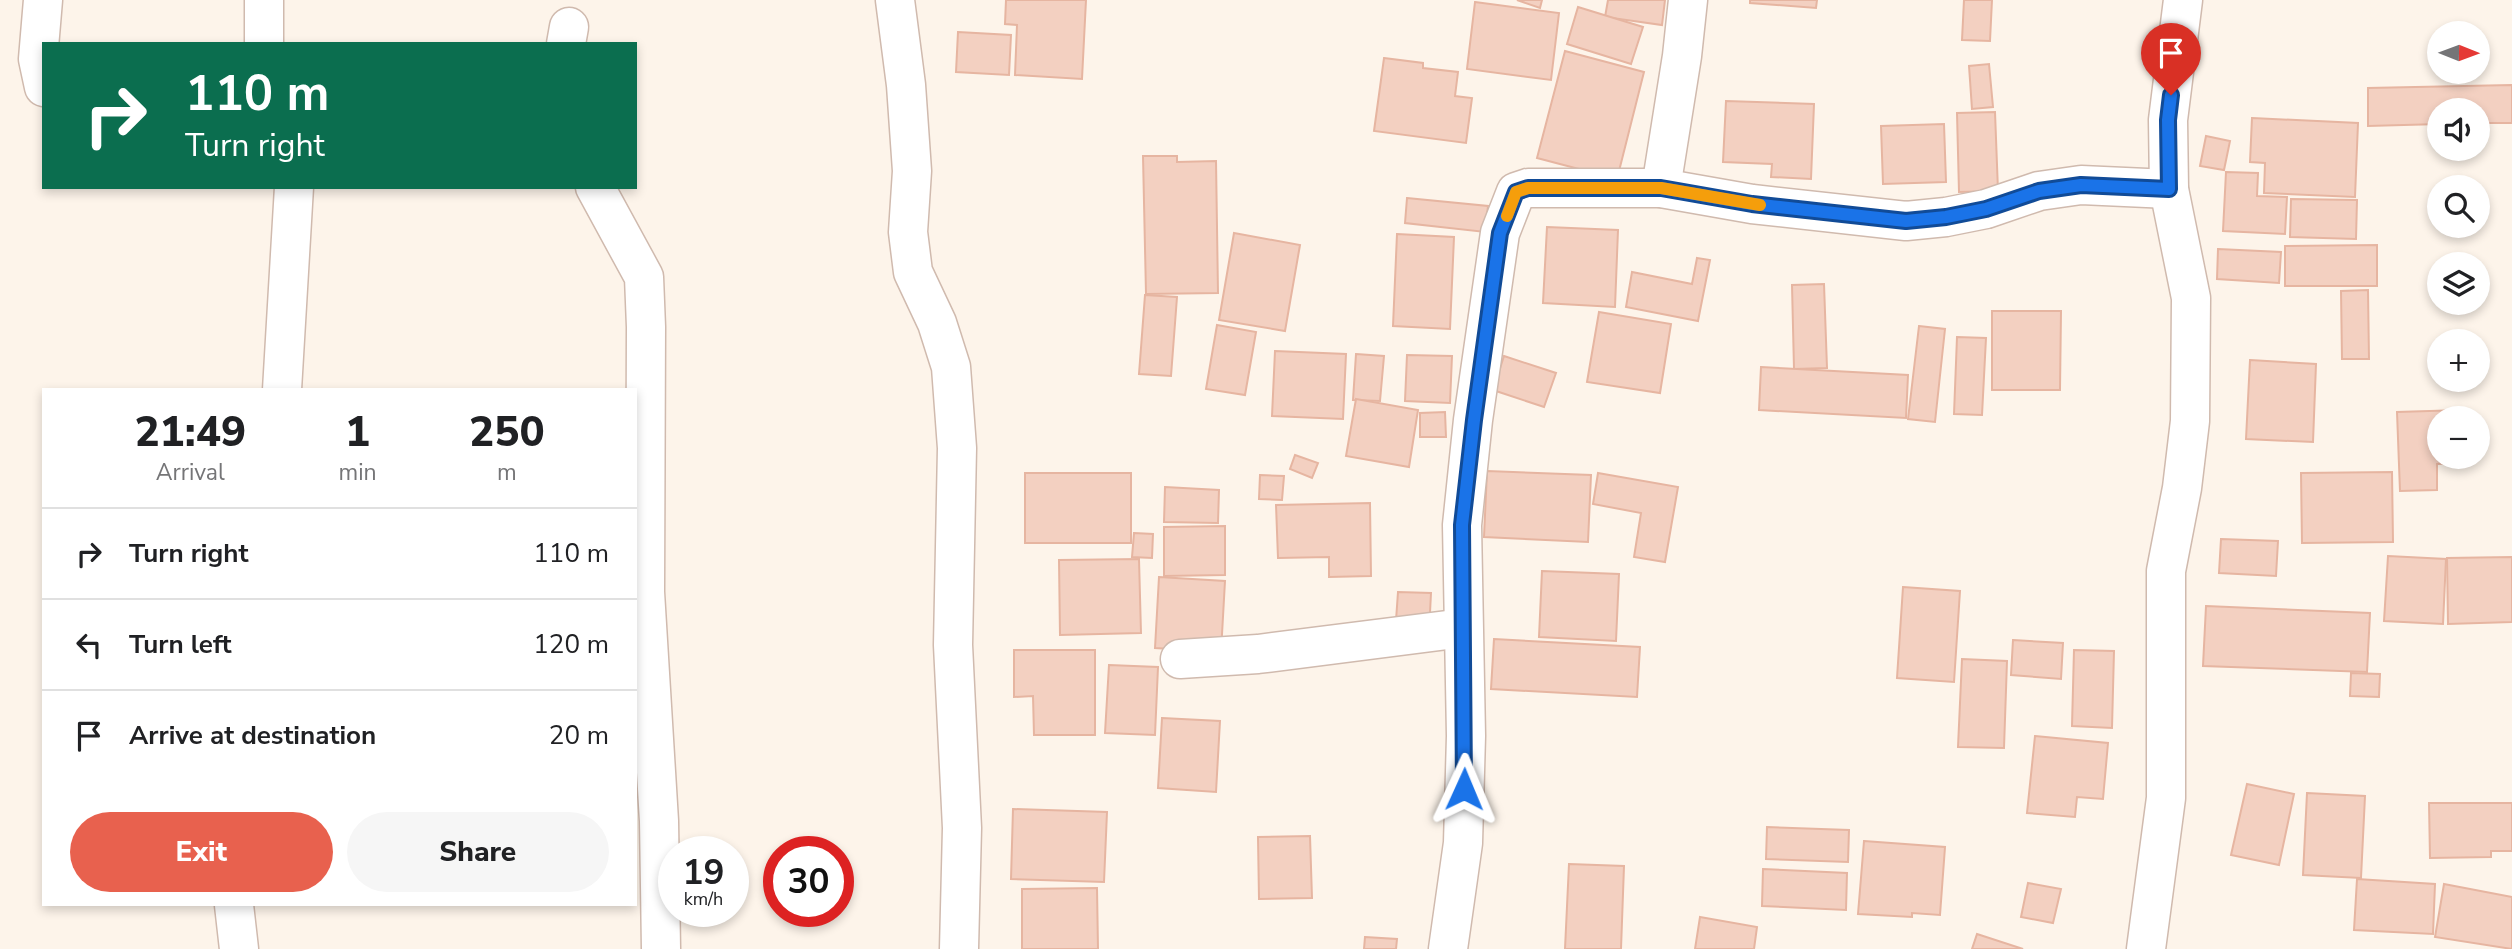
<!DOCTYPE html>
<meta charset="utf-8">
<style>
body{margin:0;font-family:"Nunito Sans",sans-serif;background:#f6f6f6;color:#202124;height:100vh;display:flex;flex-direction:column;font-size:26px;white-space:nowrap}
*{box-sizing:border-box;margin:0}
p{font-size:23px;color:#757577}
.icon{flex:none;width:38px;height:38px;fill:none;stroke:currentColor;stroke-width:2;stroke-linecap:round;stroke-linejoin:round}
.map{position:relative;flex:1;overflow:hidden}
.panel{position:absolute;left:42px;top:388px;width:595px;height:518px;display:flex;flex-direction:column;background:#fff;border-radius:0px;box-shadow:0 4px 10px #0003}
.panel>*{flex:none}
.guide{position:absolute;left:42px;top:42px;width:595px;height:147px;border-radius:0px;box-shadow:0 4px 10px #0003;background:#0b6e4f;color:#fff;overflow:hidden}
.needle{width:46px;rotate:91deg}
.tools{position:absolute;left:2427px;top:21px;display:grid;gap:14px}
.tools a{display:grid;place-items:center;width:63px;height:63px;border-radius:50%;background:#fff;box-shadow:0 4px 10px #0003;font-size:35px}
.speed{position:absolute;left:658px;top:836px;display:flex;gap:14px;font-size:35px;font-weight:700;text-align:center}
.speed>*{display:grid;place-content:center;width:91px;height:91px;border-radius:50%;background:#fff;box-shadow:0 4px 10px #0003;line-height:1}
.speed small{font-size:18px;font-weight:400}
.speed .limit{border:10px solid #d22;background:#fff;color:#111}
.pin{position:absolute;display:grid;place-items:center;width:60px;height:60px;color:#fff;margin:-72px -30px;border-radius:50% 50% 50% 0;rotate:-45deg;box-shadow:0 0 7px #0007}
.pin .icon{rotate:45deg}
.me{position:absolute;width:77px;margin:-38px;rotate:1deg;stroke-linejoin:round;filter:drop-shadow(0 0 5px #0008)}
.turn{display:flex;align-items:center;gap:24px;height:147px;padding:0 28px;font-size:32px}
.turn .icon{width:91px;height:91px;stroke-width:2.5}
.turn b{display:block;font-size:49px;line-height:60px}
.eta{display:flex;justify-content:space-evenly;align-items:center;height:119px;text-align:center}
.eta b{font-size:42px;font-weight:800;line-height:49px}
.primary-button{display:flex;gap:14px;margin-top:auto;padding:14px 28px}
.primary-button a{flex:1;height:80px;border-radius:42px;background:#e8614e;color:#fff;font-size:28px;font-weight:800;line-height:80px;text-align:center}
.primary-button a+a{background:#f6f6f6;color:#202124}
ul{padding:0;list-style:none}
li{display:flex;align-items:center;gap:21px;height:91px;padding:0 28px;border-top:2px solid #e0e0e0}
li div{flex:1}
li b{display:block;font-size:26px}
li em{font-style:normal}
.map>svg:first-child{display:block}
.building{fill:#f3d0c1;stroke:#e6b5a1;stroke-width:2}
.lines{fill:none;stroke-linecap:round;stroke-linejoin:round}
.street-casing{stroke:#d0baae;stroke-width:41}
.street{stroke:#fff;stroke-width:38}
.route-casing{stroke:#114b97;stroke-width:18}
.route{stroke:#1a73e8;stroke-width:12}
.slow{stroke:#f59e0b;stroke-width:12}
</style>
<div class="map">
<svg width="2512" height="949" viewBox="0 0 2512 949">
<rect width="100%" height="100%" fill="#fdf4ea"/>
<g class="building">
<polygon points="1006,0 1086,0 1082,79 1015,75 1017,25 1005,24"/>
<polygon points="1517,0 1542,0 1540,8"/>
<polygon points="1608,0 1665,0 1662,25 1605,17"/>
<polygon points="1750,0 1817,0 1816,8 1750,3"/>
<polygon points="1964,0 1992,0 1990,41 1962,40"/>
<polygon points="1475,2 1559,13 1551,80 1467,69"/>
<polygon points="1578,7 1643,27 1631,64 1567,44"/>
<polygon points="958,32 1011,35 1009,75 956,72"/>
<polygon points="1565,51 1644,72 1617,179 1537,158"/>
<polygon points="1384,58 1423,63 1423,68 1458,72 1455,96 1472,98 1466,143 1374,131"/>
<polygon points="1989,64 1993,107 1972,109 1969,66"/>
<polygon points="2512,85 2512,123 2478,123 2478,110 2440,110 2440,124 2368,126 2368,88"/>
<polygon points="1726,101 1814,104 1811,179 1771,177 1772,164 1723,162"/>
<polygon points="1995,112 1998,191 1959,192 1957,113"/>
<polygon points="2252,118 2358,123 2355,197 2264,193 2265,163 2250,162"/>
<polygon points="1944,124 1946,182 1883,184 1881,126"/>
<polygon points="2206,136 2230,141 2224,170 2200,166"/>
<polygon points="1143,156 1177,156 1177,162 1216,161 1218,293 1146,294"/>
<polygon points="2226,172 2258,173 2257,196 2287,197 2285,234 2223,231"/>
<polygon points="1407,198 1488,206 1485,232 1405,223"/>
<polygon points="2291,199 2357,200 2356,239 2290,237"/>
<polygon points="1547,227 1618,230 1615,307 1543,303"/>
<polygon points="1234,233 1300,245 1285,331 1219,320"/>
<polygon points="1397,234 1454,237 1450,329 1393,326"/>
<polygon points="2377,245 2377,286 2285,286 2285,246"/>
<polygon points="2218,249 2281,252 2279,283 2217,279"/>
<polygon points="1697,258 1710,260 1698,321 1626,307 1632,272 1692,284"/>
<polygon points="1824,284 1827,368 1794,369 1792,285"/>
<polygon points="2368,290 2369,359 2342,359 2341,291"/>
<polygon points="1145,295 1177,297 1171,376 1139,374"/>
<polygon points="1992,311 2061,311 2060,390 1992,390"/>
<polygon points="1599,312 1671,324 1660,393 1587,382"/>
<polygon points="1217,325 1256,332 1245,395 1206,389"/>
<polygon points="1919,326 1945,329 1935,422 1908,419"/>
<polygon points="1957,337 1986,338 1982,415 1954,414"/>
<polygon points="1275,351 1346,354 1343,419 1272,416"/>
<polygon points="1356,354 1384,356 1380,401 1353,400"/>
<polygon points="1407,355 1452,356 1450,403 1405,401"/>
<polygon points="1504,356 1556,373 1544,407 1493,390"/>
<polygon points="2250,360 2316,364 2313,442 2246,439"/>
<polygon points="1761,367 1908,375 1906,418 1759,410"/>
<polygon points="1356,399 1418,410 1409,467 1346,456"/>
<polygon points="2462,410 2462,418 2440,418 2440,457 2463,457 2463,463 2437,464 2437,490 2400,491 2397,412"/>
<polygon points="1445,412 1446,437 1420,437 1420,413"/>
<polygon points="1295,455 1318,463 1312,478 1290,469"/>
<polygon points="1487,471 1591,475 1588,542 1484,537"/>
<polygon points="2392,472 2393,542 2302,543 2301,473"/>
<rect x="1025" y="473" width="106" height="70"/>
<polygon points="1598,473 1678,487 1665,562 1634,557 1641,513 1593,504"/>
<polygon points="1260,475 1284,476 1282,500 1259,499"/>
<polygon points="1165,487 1219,490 1218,523 1164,522"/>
<polygon points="1370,503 1371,576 1329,577 1329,557 1278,558 1276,505"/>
<polygon points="1225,526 1225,575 1164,576 1164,527"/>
<polygon points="1134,533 1153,534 1152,558 1132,557"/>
<polygon points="2221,539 2278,541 2276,576 2219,573"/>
<polygon points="2388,556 2446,559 2443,624 2384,621"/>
<polygon points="2512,557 2512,622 2448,624 2447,558"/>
<polygon points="1139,559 1141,633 1060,635 1059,560"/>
<polygon points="1542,571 1619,574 1616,641 1539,637"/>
<polygon points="1159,577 1225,581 1221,652 1155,648"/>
<polygon points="1903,587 1960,591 1954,682 1897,678"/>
<polygon points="1398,592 1431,593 1428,652 1394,649"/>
<polygon points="2206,606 2370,613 2367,672 2203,666"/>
<polygon points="1494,639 1640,647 1637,697 1491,689"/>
<polygon points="2013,640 2063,643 2061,679 2011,675"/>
<polygon points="1014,650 1095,650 1095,735 1034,735 1033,696 1014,697"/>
<polygon points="2074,650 2114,651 2112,728 2072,726"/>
<polygon points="1962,659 2007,661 2004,748 1958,747"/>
<polygon points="1109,665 1158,667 1155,735 1105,733"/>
<polygon points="2351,673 2380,674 2379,697 2350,696"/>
<polygon points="1162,718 1220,721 1216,792 1158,788"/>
<polygon points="2035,736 2108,743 2103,799 2077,797 2075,817 2027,813"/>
<polygon points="2247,784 2294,794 2279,865 2231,855"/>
<polygon points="2307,793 2365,796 2361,878 2303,875"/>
<polygon points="2429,803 2512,803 2512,851 2491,851 2491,857 2430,858"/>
<polygon points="1013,809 1107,812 1104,882 1011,879"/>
<polygon points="1767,827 1849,830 1848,862 1766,859"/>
<polygon points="1310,836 1312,898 1259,899 1258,837"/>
<polygon points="1864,841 1945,847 1940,915 1912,913 1912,917 1858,914"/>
<polygon points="1569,864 1624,866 1621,949 1565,949"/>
<polygon points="1763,869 1847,873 1846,910 1762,906"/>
<polygon points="2357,879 2435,884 2433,934 2354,930"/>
<polygon points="2028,883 2061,889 2053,923 2021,917"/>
<polygon points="2444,884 2512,897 2512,949 2435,937"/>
<polygon points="1097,888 1098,949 1022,949 1022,889"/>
<polygon points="1700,917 1757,927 1754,949 1695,949"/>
<polygon points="1977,934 2023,949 1972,949"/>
<polygon points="1365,937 1397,939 1396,949 1364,949"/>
</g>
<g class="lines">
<g class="street-casing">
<g id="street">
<polyline points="43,0 38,59 44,87"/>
<polyline points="264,0 264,44"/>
<polyline points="895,0 906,85 912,171 908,232 913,272 937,323 951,367 957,448 953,645 962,828 959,949"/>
<polyline points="566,44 569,27"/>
<polyline points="595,187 644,277 646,327 645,592 659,821 661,949"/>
<polyline points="1661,188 1682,56 1688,0"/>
<polyline points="282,390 294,187"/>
<polyline points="1180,659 1258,654 1463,628"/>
<polyline points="234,905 239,949"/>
<polyline points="1448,949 1463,843 1466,736 1462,525 1473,420 1500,233 1516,192 1528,188 1661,188 1752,204 1906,221 1946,217 1986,209 2039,191 2081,185 2169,189"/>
<polyline points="2146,949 2166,798 2166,571 2182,488 2190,421 2191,298 2169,189 2168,120 2183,0"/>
</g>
</g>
<use href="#street" class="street"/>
</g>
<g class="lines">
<g class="route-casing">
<polyline id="route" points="1464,789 1462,525 1474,420 1500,233 1516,192 1528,188 1661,188 1752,204 1906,221 1946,217 1986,209 2039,191 2081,185 2169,189 2168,120 2171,95"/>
</g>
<use href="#route" class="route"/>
<polyline class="slow" points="1507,216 1516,192 1528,188 1661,188 1760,205"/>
</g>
</svg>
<div class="tools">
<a><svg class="needle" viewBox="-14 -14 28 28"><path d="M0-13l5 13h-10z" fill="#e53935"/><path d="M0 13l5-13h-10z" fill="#757577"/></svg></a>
<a><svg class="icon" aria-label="sound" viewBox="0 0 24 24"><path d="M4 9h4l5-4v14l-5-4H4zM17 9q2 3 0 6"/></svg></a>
<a><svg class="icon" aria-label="search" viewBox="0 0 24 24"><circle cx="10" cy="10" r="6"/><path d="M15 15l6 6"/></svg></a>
<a><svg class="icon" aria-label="layers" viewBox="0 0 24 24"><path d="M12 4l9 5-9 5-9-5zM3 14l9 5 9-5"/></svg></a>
<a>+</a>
<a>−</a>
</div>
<div class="speed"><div>19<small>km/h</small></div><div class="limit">30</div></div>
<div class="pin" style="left:2171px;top:95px;background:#d93025"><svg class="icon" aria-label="arrive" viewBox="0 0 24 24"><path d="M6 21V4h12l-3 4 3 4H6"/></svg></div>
<svg class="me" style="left:1464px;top:789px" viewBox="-20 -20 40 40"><path d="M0-17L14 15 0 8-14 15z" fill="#1a73e8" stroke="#fff" stroke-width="4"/></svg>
<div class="guide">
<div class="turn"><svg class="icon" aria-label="right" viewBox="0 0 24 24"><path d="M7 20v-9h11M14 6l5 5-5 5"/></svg><div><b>110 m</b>Turn right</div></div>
</div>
<section class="panel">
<div class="eta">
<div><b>21:49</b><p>Arrival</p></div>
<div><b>1</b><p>min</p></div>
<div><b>250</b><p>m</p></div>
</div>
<ul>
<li><svg class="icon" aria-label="right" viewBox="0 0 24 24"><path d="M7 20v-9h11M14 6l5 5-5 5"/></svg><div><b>Turn right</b></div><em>110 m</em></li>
<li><svg class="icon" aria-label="left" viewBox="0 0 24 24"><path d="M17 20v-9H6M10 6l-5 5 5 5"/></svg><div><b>Turn left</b></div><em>120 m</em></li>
<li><svg class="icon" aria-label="arrive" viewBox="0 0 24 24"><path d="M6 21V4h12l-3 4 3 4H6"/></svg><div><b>Arrive at destination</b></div><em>20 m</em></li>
</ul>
<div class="primary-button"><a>Exit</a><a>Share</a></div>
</section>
</div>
